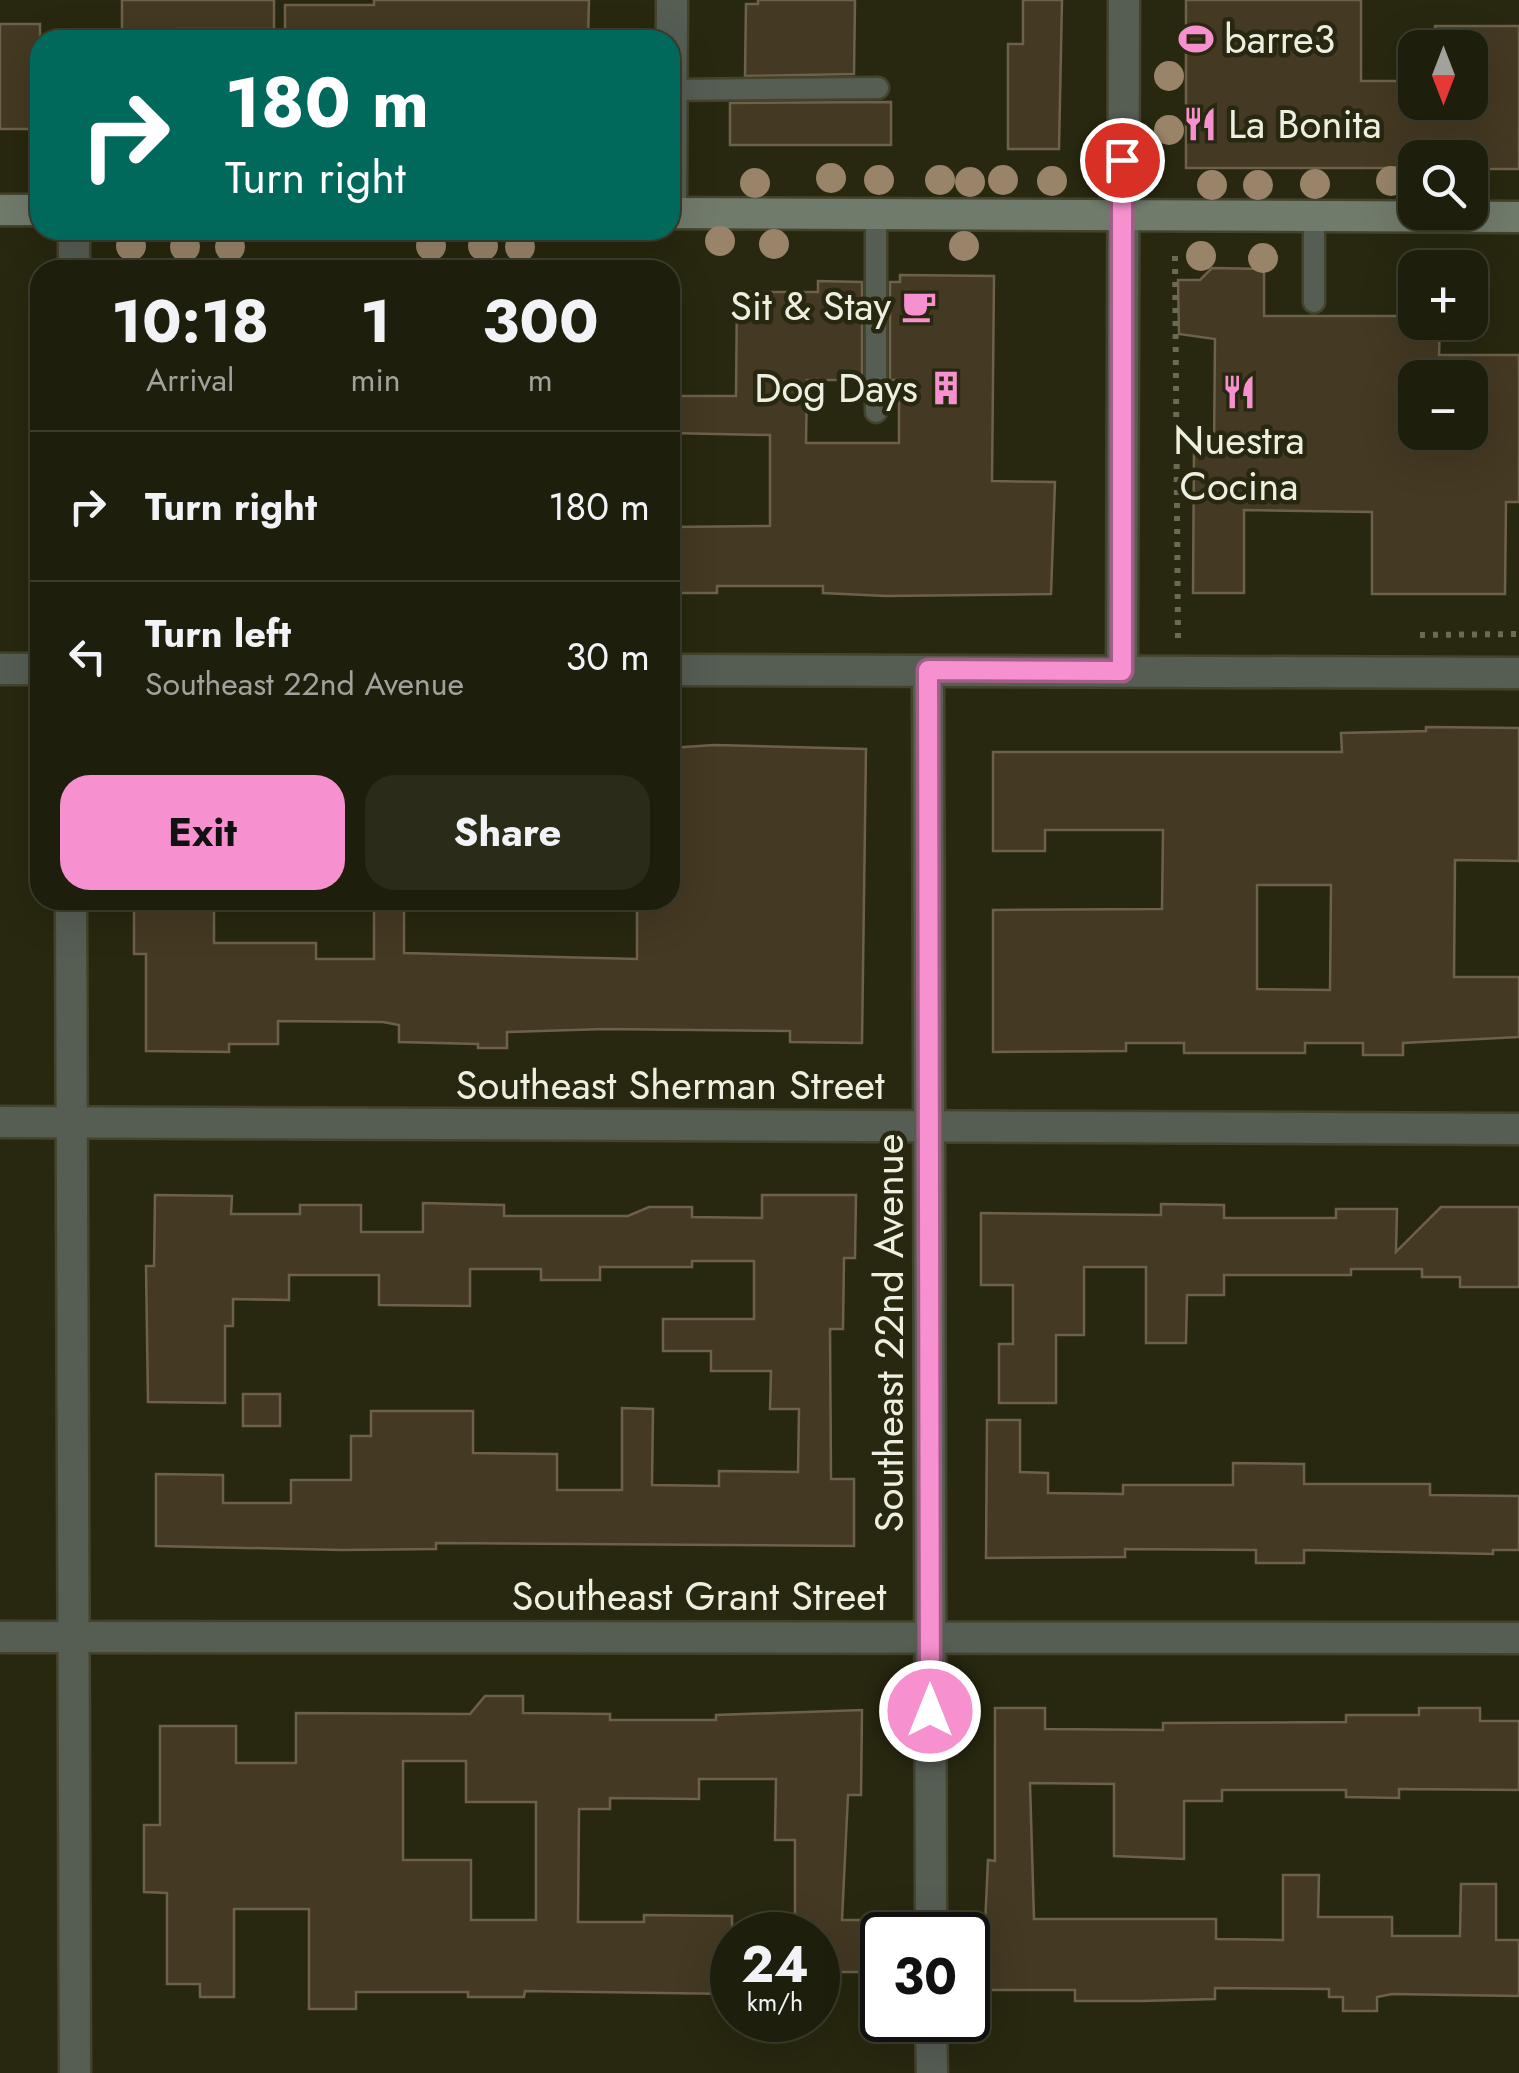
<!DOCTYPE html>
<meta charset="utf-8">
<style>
body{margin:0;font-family:Jost,sans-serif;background:#2b2b1a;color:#f1f3f6;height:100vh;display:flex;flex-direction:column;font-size:38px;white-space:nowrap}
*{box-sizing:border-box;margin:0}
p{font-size:32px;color:#a1a29d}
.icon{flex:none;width:55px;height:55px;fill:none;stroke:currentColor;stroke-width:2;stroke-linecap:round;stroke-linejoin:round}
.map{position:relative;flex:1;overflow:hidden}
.panel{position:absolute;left:30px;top:260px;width:650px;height:650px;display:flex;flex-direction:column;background:#1e1e0c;border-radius:30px;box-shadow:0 10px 40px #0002,0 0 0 2px #3c3c2d}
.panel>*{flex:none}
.hud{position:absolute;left:30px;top:30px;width:650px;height:210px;border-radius:30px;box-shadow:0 10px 40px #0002,0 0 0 2px #3c3c2d;background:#00695c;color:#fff;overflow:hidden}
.needle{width:65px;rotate:180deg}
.fabs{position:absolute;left:1398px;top:30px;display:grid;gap:20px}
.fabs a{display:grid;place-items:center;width:90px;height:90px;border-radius:20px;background:#1e1e0c;box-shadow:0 10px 40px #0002,0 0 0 2px #3c3c2d;font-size:50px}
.speed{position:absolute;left:710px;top:1912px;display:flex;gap:20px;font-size:50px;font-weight:700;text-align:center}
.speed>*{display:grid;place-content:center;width:130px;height:130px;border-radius:50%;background:#1e1e0c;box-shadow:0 10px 40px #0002,0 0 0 2px #3c3c2d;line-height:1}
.speed small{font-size:25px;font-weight:400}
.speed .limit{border:5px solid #111;border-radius:15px;background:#fff;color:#111}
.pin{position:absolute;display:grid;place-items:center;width:85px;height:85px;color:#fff;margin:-42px;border:5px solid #fff;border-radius:50%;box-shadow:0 2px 10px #0007}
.me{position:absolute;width:110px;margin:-55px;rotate:0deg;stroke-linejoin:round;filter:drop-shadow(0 0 8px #0008)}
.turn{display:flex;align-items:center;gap:35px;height:210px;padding:0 30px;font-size:45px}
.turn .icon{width:130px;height:130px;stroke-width:2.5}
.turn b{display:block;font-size:70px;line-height:85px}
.eta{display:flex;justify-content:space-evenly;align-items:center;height:170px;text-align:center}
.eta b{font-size:60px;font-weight:700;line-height:70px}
.action{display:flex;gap:20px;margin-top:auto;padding:20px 30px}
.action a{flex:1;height:115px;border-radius:30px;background:#f790ce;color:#111;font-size:40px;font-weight:700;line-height:115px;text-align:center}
.action a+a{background:#2b2b1a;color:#f1f3f6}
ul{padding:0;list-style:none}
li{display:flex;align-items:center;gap:30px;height:150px;padding:0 30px;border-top:2px solid #3c3c2d}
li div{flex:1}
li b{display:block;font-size:38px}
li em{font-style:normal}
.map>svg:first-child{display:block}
.building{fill:#443922;stroke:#6d6149;stroke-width:2.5;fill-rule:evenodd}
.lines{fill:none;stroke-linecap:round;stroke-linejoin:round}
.lane-casing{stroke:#44442d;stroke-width:25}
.street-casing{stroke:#44442d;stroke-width:35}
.secondary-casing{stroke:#44442d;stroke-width:35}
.path{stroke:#6a6a55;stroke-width:6;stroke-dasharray:5 8;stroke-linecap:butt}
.lane{stroke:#565d53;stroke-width:20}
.street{stroke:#565d53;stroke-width:30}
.secondary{stroke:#717b6c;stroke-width:30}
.tree{fill:#998469}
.route-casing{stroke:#a15e86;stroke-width:25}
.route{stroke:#f790ce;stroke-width:18}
.labels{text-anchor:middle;stroke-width:9;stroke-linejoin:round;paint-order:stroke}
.poi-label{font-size:40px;fill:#eeefe0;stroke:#282810;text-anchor:start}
.street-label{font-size:40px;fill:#eeefe0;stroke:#282810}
</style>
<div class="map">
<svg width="1519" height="2073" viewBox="0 0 1519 2073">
<rect width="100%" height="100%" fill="#282810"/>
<g class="building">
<polygon points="122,0 274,0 274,29 177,29 177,40 122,40"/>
<polygon points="374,0 589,0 588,40 285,40 285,5 374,5"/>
<polygon points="758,0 855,0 854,74 745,76 746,4 758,4"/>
<polygon points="1023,0 1062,0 1059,149 1008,149 1008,44 1023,44"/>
<polygon points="1186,0 1361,0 1361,81 1415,81 1415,102 1470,102 1470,48 1435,48 1435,26 1519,26 1519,169 1470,169 1470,158 1415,158 1415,168 1186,168"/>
<rect x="0" y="24" width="40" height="105"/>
<polygon points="891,102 891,145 730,145 730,103"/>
<path d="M1212,268L1264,269V316H1415V322H1440L1439,355H1519V502H1506L1505,594H1372V512L1244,510V593H1193L1194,450H1214L1215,339L1179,334L1178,280H1200ZM1415,378H1470V432H1415Z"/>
<polygon points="900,275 994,276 992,481 1055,482 1051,594 886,596 823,593 823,586 717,586 717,593 677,593 678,586 670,585 670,527 770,526 770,435 670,433 670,396 736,396 737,292 818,292 818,281 862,282 862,380 807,380 806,443 899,443 899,380 890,380 890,282 900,282"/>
<path d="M1426,727L1519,728V861L1455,860L1454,977H1519V1037L1403,1043V1055H1363V1043H1305V1053H1184V1043H1126V1051L993,1052V910L1162,909L1163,830H1045V851H993V752H1342L1341,733L1426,731ZM1257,885H1331L1330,990L1257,989Z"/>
<polygon points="714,745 866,749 862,1043 790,1042 790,1031 605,1029 507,1032 507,1048 478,1048 478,1044 399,1042 399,1025 383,1022 278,1021 278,1044 229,1044 229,1052 146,1051 146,954 134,954 134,900 214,900 214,943 316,943 316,959 374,959 374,900 404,900 404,953 637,959 637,900 670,900 670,748"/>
<polygon points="155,1195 232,1196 231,1214 300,1214 300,1205 361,1205 361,1232 423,1232 423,1203 504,1205 504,1216 628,1216 649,1207 692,1207 692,1217 762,1218 762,1195 856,1195 855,1258 844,1258 843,1329 830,1329 831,1479 854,1479 854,1546 436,1543 436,1549 342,1550 156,1546 156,1474 223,1475 223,1503 291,1503 291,1480 351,1480 351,1436 371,1436 371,1411 473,1411 473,1453 557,1454 557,1490 622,1490 622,1408 653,1409 652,1485 719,1486 719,1471 798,1472 799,1409 770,1409 771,1371 711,1371 711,1351 663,1351 663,1319 754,1319 754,1261 692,1261 692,1267 600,1267 600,1280 541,1280 541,1269 470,1269 470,1306 379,1305 379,1275 289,1275 289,1300 233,1299 233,1326 225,1326 225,1403 148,1402 146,1266 154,1266"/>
<polygon points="1161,1204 1224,1205 1224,1218 1336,1218 1336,1209 1397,1209 1396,1252 1441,1207 1519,1207 1519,1287 1460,1287 1460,1277 1422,1277 1422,1269 1351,1269 1351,1275 1224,1275 1224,1295 1187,1295 1186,1343 1146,1343 1146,1267 1084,1267 1084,1335 1056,1335 1056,1403 999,1403 999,1344 1013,1344 1013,1285 981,1285 981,1213 1161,1215"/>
<rect x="243" y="1394" width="37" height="32"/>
<polygon points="987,1420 1020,1420 1020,1472 1048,1473 1048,1493 1123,1494 1123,1485 1233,1485 1233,1463 1304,1464 1304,1484 1430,1484 1430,1495 1519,1496 1519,1550 1493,1550 1493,1554 1304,1550 1304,1563 1256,1563 1256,1550 1125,1549 1125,1557 986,1558"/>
<path d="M485,1696H523V1713L610,1714V1720H716V1715L862,1710L861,1795H848L842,1920H869V1972H818V1935H795V1840H775L776,1779H699V1799L610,1798V1809H579L578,1922H644V1915L732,1916V1994L525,1991L524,1997H468V1992H356V2009H309V1909H234V1997H200V1984H167V1893L144,1892V1825H160V1726H236V1763H296V1713L470,1714ZM403,1761H466V1802H536V1920H471V1860H403Z"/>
<polygon points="995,1708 1045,1708 1045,1729 1163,1730 1163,1723 1346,1722 1346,1715 1419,1715 1419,1708 1480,1708 1480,1721 1519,1721 1519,1790 1399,1789 1399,1798 1346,1797 1346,1790 1222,1790 1222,1801 1184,1801 1184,1859 1114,1856 1114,1784 1030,1783 1034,1919 1216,1919 1216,1939 1283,1940 1283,1875 1319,1875 1318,1917 1392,1917 1392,1936 1460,1936 1461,1884 1496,1884 1496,1940 1519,1940 1519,1996 1392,1994 1377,1997 1377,2011 1343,2011 1343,1997 1329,1997 1329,1989 1215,1988 1215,1999 1142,2001 1075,2001 1075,1990 982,1990 988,1860 995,1861"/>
</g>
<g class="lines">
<g class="lane-casing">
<g id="lane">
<polyline points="671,90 878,88"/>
<polyline points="876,214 876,412"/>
<polyline points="1314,302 1314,217"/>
</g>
</g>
<g class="street-casing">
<g id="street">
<polyline points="671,213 672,0"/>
<polyline points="74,270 74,230"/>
<polyline points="0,669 40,669"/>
<polyline points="670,670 1519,673"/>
<polyline points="928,671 931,1935"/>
<polyline points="1122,671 1124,0"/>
<polyline points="71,900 75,2073"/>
<polyline points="0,1122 1519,1129"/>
<polyline points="0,1637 1519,1638"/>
<polyline points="931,2020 932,2073"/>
</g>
</g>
<g class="secondary-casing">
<g id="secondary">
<polyline points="0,210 40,210"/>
<polyline points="670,213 1519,217"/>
</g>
</g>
<g class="path">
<polyline points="1175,256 1178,638"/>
<polyline points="1420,635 1519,634"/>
</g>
<use href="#lane" class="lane"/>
<use href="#street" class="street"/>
<use href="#secondary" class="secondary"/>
</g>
<g class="tree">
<circle cx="1169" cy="76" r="15"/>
<circle cx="1169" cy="130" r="15"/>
<circle cx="831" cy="178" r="15"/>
<circle cx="879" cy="180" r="15"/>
<circle cx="940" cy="180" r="15"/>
<circle cx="1003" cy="180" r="15"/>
<circle cx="1052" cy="181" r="15"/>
<circle cx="1391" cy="181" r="15"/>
<circle cx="970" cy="182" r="15"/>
<circle cx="755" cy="183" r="15"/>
<circle cx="1315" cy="184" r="15"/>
<circle cx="1212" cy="185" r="15"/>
<circle cx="1258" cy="185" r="15"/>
<circle cx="720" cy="241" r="15"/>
<circle cx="774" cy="244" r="15"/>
<circle cx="131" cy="246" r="15"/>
<circle cx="431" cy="246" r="15"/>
<circle cx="483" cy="246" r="15"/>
<circle cx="964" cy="246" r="15"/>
<circle cx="185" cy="247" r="15"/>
<circle cx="230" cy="247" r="15"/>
<circle cx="520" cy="247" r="15"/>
<circle cx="1201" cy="256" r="15"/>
<circle cx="1263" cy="258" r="15"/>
</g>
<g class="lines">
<g class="route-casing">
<polyline id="route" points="930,1711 928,670 1122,671 1122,160"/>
</g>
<use href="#route" class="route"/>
</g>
<defs>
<g id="stadium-bare" transform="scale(2.7)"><path d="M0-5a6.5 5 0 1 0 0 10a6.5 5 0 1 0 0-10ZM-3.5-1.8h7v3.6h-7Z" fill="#f790ce" stroke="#282810" stroke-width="2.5" paint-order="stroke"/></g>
<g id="restaurant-bare" transform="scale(2.7)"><path d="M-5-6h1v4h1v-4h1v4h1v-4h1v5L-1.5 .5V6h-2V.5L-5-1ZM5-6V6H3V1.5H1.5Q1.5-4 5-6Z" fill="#f790ce" stroke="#282810" stroke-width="2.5" paint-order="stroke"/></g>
<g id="cafe-bare" transform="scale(2.7)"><path d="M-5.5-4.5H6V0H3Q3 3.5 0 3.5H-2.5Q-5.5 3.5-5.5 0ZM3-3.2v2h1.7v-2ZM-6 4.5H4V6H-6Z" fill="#f790ce" stroke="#282810" stroke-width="2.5" paint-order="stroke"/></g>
<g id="building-bare" transform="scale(2.7)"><path d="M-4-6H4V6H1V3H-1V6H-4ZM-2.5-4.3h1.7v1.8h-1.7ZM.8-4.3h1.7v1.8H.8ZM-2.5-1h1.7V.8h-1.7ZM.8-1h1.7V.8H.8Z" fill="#f790ce" stroke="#282810" stroke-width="2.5" paint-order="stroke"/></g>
</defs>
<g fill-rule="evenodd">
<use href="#stadium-bare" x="1196" y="39"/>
<use href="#restaurant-bare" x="1200" y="124"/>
<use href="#cafe-bare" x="919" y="306"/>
<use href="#building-bare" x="946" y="388"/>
<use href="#restaurant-bare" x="1239" y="392"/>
</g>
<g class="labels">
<g class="poi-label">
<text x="1224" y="53">barre3</text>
<text x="1228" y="138">La Bonita</text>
<text x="891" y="320" text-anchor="end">Sit &amp; Stay</text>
<text x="918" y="402" text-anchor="end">Dog Days</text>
<text x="1239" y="454" text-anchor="middle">Nuestra<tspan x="1239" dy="46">Cocina</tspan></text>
</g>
<g class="street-label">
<text x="670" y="1099">Southeast Sherman Street</text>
<text transform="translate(889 1333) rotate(-90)" y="14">Southeast 22nd Avenue</text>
<text x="699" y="1610">Southeast Grant Street</text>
</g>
</g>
</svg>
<div class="fabs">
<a><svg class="needle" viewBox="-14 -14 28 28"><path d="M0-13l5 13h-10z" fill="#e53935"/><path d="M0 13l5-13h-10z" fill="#a1a29d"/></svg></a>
<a><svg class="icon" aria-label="search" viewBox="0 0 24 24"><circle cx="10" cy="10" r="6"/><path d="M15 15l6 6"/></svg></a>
<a>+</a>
<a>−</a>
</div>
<div class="speed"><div>24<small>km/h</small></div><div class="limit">30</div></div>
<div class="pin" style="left:1122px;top:160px;background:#d93025"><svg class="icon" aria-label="arrive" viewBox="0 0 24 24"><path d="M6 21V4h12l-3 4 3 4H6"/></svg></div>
<svg class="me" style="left:930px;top:1711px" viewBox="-20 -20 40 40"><circle r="17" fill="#f790ce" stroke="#fff" stroke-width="3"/><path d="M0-11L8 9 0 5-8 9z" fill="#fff"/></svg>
<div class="hud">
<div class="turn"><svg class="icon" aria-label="right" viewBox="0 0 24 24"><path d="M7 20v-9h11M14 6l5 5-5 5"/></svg><div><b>180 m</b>Turn right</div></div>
</div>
<section class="panel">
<div class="eta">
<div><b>10:18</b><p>Arrival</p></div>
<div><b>1</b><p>min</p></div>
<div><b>300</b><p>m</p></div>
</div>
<ul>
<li><svg class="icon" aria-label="right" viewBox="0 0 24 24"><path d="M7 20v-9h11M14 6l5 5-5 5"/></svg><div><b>Turn right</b></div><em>180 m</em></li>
<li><svg class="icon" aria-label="left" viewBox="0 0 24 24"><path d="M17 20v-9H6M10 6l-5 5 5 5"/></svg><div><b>Turn left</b><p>Southeast 22nd Avenue</p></div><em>30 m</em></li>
</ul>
<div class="action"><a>Exit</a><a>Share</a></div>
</section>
</div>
